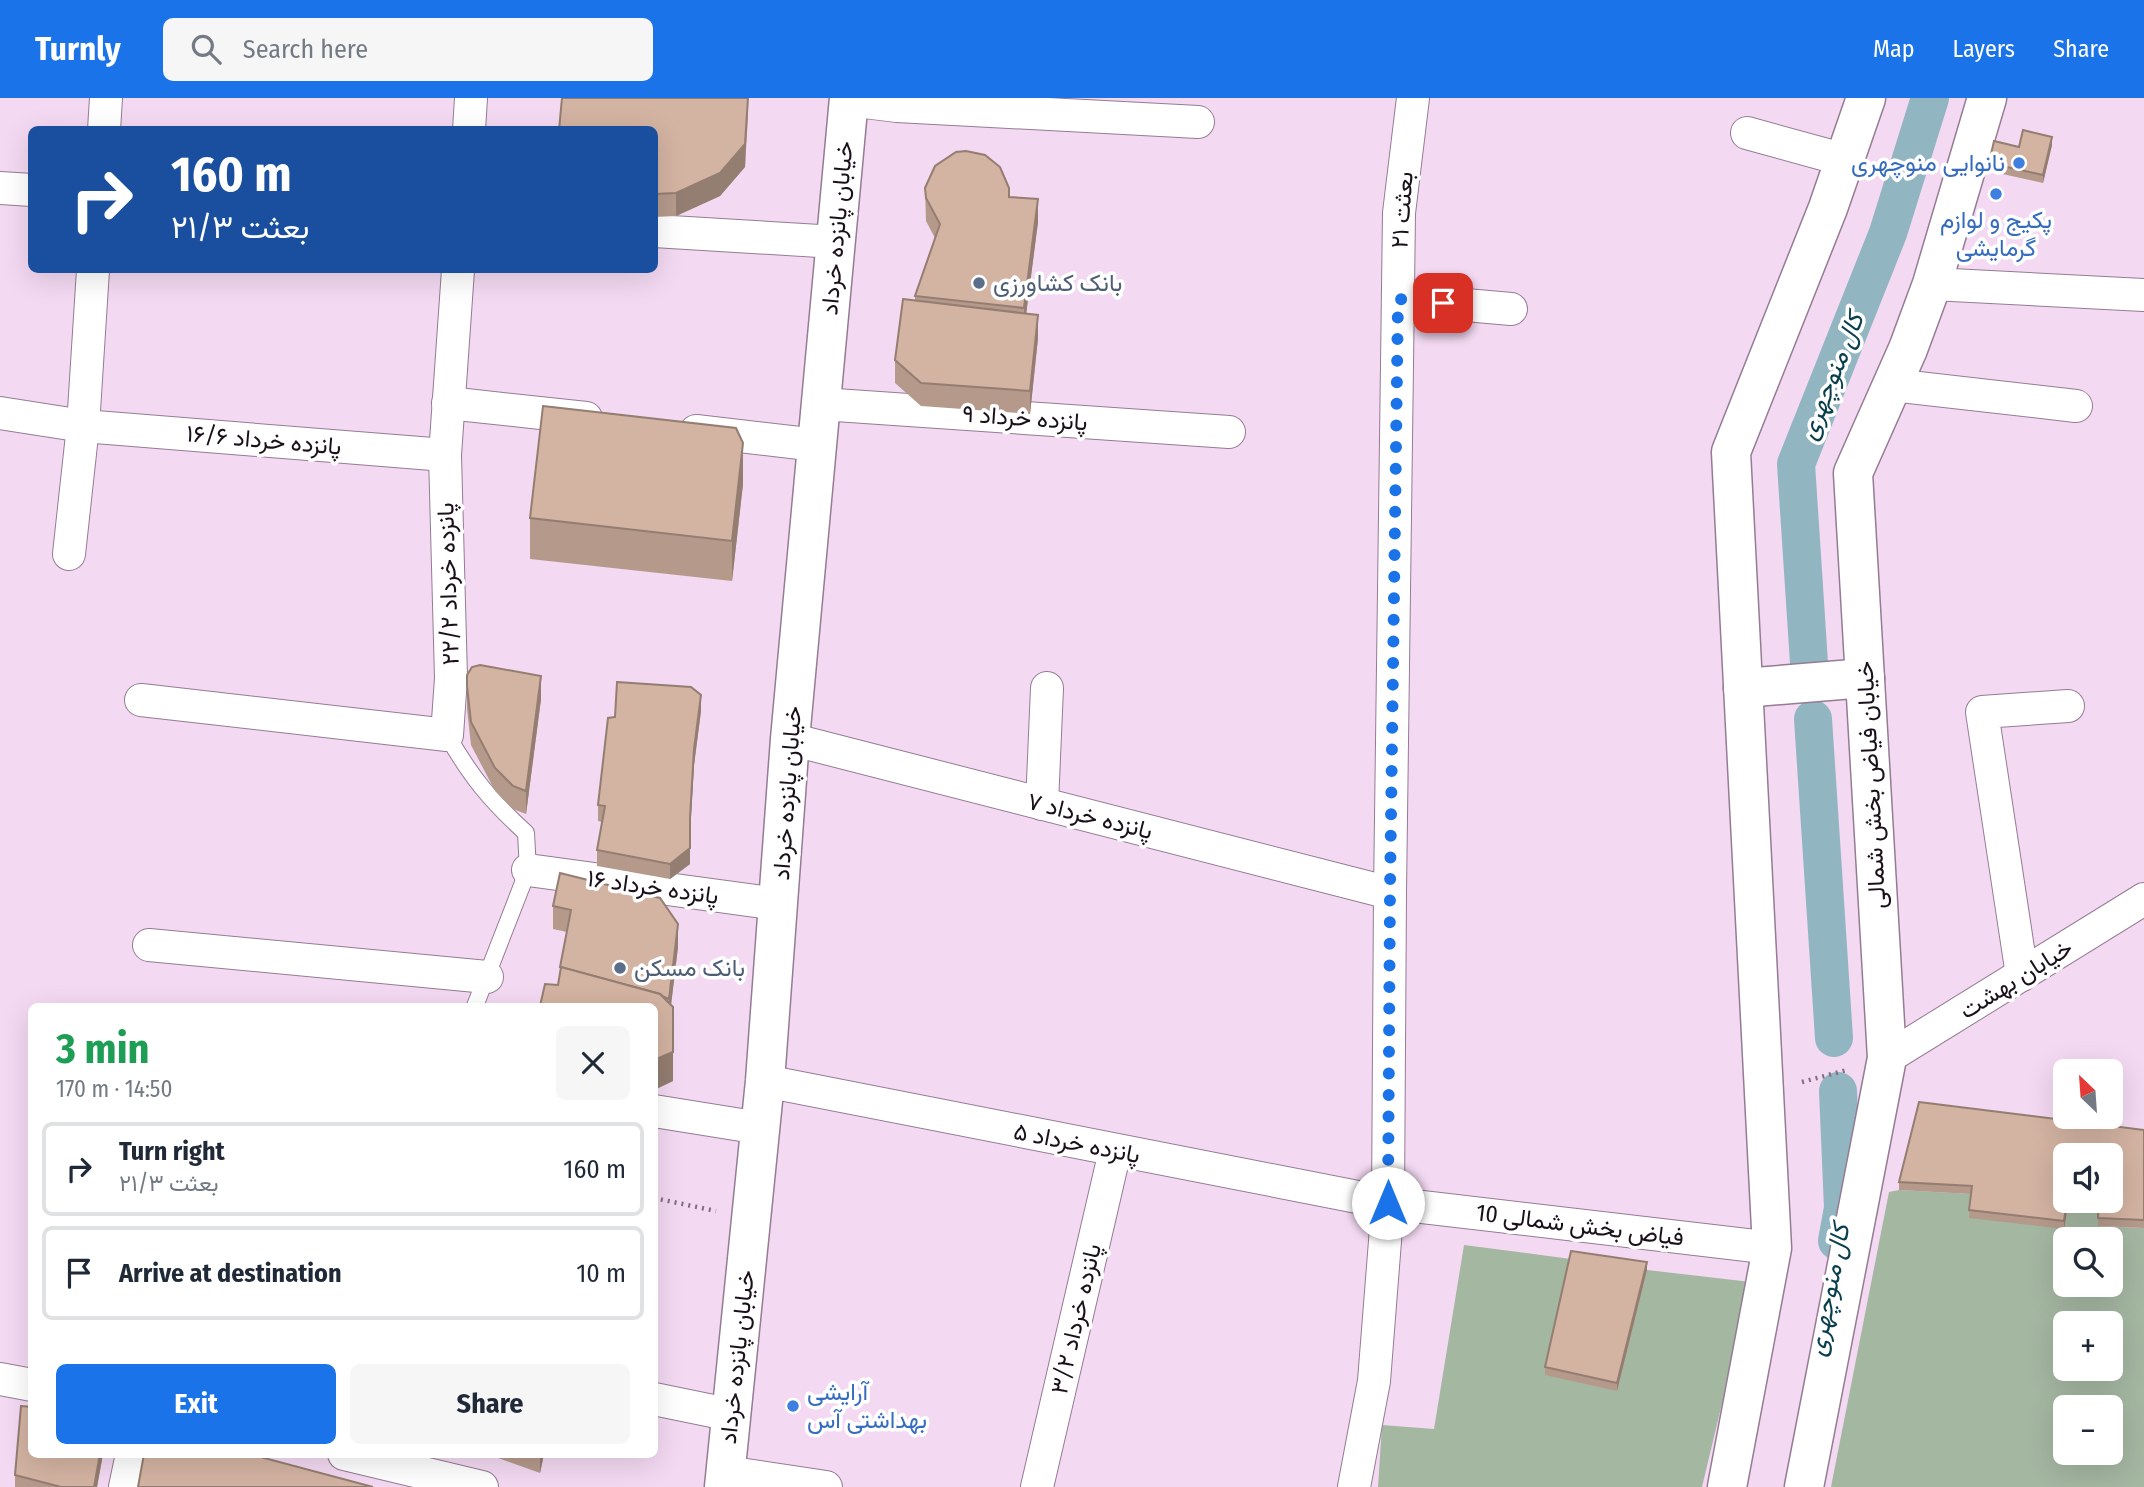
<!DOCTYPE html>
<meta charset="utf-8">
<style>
body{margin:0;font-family:"Fira Sans Condensed",Vazirmatn,sans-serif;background:#f6f6f7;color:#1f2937;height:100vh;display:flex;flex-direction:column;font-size:26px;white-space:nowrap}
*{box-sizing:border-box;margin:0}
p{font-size:23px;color:#747a83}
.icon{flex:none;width:38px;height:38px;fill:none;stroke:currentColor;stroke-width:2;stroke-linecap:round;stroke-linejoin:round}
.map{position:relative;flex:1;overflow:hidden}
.panel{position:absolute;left:28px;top:905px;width:630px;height:455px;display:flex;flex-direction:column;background:#fff;border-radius:10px;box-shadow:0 7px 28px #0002}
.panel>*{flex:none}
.top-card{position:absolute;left:28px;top:28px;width:630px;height:147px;border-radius:10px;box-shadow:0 7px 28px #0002;background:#1a4fa0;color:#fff;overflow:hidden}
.needle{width:46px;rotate:335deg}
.tools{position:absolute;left:2053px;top:961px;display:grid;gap:14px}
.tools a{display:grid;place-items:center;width:70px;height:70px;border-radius:10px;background:#fff;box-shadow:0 7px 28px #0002;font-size:35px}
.pin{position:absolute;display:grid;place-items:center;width:60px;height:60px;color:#fff;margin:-30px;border-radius:14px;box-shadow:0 4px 10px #0006}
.me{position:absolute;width:77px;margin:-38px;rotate:0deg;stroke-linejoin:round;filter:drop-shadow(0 0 5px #0008)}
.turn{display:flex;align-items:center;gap:24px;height:147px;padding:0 28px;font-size:32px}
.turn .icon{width:91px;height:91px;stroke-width:2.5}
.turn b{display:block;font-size:49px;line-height:60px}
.round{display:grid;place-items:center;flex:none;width:74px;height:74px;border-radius:10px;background:#f6f6f7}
.head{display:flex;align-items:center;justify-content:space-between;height:119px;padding:0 28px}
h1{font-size:42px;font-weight:700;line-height:52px;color:#1e9e55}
.action{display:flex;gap:14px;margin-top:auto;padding:14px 28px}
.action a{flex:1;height:80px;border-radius:10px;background:#1a73e8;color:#fff;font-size:28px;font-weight:700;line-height:80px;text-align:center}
.action a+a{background:#f6f6f7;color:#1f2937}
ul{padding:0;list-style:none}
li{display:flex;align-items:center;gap:21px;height:94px;margin:0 14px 10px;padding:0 14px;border:4px solid #e0e1e3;border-radius:10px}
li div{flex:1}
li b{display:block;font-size:26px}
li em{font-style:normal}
header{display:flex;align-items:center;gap:42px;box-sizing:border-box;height:98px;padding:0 35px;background:#1a73e8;color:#fff}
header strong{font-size:33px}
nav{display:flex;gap:38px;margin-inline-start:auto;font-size:24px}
.search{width:490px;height:63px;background:#f6f6f7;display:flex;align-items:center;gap:18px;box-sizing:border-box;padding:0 24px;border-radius:10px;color:#747a83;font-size:26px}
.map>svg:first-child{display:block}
.green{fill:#a4b7a1;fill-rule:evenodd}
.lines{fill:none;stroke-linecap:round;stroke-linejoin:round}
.canal{stroke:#92b5c2;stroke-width:38}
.service-casing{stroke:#947c93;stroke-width:18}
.minor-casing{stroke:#947c93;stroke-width:34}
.tertiary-casing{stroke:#947c93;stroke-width:41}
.primary-casing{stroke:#947c93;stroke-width:41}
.path{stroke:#7f6f7f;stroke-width:4.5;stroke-dasharray:2 5;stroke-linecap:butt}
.service{stroke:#fff;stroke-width:16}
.minor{stroke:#fff;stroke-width:32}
.tertiary{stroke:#fff;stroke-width:38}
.primary{stroke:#fff;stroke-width:38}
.wall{fill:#b59a8b}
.shaded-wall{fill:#947d71}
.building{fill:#d3b3a2;stroke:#947d71;stroke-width:2}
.route{stroke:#1a73e8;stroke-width:12;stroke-dasharray:0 21.6}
.shop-dot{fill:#3f7fe0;stroke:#fff;stroke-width:2.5}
.service-dot{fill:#5c6f8a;stroke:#fff;stroke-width:2.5}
.labels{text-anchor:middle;stroke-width:7;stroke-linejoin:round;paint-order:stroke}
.shop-label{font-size:24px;fill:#366cbe;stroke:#fff;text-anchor:end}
.street-label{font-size:24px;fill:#191019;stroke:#fff}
.service-label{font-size:24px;fill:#4e5e75;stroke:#fff;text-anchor:start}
.water-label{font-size:26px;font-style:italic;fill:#093e4d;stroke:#fff}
</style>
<header>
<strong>Turnly</strong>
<div class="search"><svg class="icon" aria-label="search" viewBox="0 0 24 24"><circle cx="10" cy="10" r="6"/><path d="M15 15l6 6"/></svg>Search here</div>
<nav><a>Map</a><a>Layers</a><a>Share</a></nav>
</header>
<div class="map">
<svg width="2144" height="1389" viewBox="0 0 2144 1389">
<rect width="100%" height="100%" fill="#f3d9f2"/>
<g class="green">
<path d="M1899,1092L1972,1096L2063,1131L2069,1103H2099V1128L2144,1130V1389H1831L1889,1094ZM2065,1141H2110V1186H2065ZM2065,1225H2110V1270H2065ZM2065,1309H2110V1354H2065Z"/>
<polygon points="1464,1147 1571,1161 1617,1292 1647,1172 1751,1184 1702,1389 1378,1389 1382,1327 1434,1331"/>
</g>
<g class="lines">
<g class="canal">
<polyline points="1809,565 1796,366 1888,135 1930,0"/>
<polyline points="1813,621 1834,940"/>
<polyline points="1837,1143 1843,1110 1838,993"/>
</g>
<g class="service-casing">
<path id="service" d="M447,637C471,679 490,702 526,735L528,772L475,908"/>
</g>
<g class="minor-casing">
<g id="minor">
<polyline points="848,2 897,8 1198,24"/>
<polyline points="104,32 106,0"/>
<polyline points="469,32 471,0"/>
<polyline points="1747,35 1845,62"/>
<polyline points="0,90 32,92"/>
<polyline points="654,133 836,144"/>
<polyline points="1932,186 2144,197"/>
<polyline points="1398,201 1511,211"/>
<polyline points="1892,287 2076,308"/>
<polyline points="448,305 586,320"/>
<polyline points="821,306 1229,334"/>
<polyline points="0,315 83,328 445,357"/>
<polyline points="696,333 817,347"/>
<polyline points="69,456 83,328 93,172"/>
<polyline points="141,602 447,637 451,580 445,357 458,172"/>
<polyline points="790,641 1390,795"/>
<polyline points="1042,706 1047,590"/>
<polyline points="528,772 778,806"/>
<polyline points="149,847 487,879"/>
<polyline points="2022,877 1982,614 2068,608"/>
<polyline points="1887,960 2144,801"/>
<polyline points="765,983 1388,1105 1772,1150"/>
<polyline points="654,1013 760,1030"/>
<polyline points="0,1281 32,1287"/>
<polyline points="654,1301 732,1317"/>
<polyline points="344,1356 482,1389"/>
<polyline points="726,1374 826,1389"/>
<polyline points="125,1389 132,1356"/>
<polyline points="1037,1389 1115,1053"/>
<polyline points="1354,1389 1374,1283 1388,1105 1390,795 1399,115 1413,0"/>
</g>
</g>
<g class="tertiary-casing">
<g id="tertiary">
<polyline points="1743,590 1865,580"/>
<polyline points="1727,1389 1772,1150 1731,354 1828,110 1866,0"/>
<polyline points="1804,1389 1887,960 1853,375 1908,251 1932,186 1987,0"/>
</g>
</g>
<g class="primary-casing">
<polyline id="primary" points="724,1389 765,983 790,641 849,0"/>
</g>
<g class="path">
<polyline points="1802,984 1847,972"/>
<polyline points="654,1100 716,1113"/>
</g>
<use href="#service" class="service"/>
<use href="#minor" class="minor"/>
<use href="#tertiary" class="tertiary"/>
<use href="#primary" class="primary"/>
</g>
<g class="wall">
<polygon points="748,18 745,69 720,98 676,118 654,119 654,32"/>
<polygon points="2052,47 2043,85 1989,73 1989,65 2019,49"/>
<polygon points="925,90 1009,99 1038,124 1026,216 1038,240 1030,316 921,308 895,285 895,262 915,203 915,198 935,140 926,123"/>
<polygon points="743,386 732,483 530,461 530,420"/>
<polygon points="467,588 541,601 526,716 513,711 495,693 471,647 467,611"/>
<polygon points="701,613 694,667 690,731 690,766 670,781 597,768 597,752 602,724 598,723 598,707 615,619"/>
<polygon points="560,775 678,849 671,906 673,909 673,983 654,992 654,908 558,887 567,834 553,831 553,808"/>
<polygon points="2144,1032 2144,1130 2098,1128 2098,1120 2110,1102 2065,1057 2065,1102 2069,1102 2064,1131 1969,1120 1971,1096 1899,1092 1899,1084"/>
<polygon points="1647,1172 1617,1293 1545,1277 1545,1269"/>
<polygon points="32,1356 103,1356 97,1389 15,1389 15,1377"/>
<polygon points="487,1356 544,1356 540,1375"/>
</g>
<g class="shaded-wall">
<polygon points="748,0 745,69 720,98 676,118 676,95"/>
<polygon points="2052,39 2052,47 2043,85 2043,77"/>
<polygon points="1038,101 1038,124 1024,233 1024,210"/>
<polygon points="1038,217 1038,240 1030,316 1030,293"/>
<polygon points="743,345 743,386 732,483 732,443"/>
<polygon points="541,578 541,601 526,716 526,693"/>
<polygon points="701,597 701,613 694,667 690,736 690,720 694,651"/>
<polygon points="690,750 690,766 670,781 670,766"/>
<polygon points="678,826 678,849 669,924 669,901"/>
<polygon points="673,954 673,983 654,992 654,962"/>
<polygon points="2067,1102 2069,1102 2064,1131 2064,1123"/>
<polygon points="1647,1164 1647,1172 1617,1293 1617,1285"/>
<polygon points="100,1356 103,1356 97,1389 94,1389"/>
<polygon points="540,1356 544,1356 540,1375"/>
</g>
<g class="building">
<polygon points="562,0 748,0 745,46 720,75 676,95 654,96 654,32 559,32"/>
<polygon points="2023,32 2052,39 2043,77 1989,65 1994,43 2019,49"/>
<polygon points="966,53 985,57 1000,69 1009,90 1009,99 1038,101 1024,210 915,198 940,126 926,100 925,90 935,68 956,54"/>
<polygon points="903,201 1038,217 1030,293 921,285 895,262"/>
<polygon points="543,308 736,330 743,345 732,443 530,420"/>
<polygon points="480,567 541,578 526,693 513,688 495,670 471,624 467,588 467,577 472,569"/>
<polygon points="617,584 691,589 701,597 694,651 690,720 690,750 670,766 597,752 605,708 598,707 608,620 615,619"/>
<polygon points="560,775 660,800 678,826 669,901 664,899 660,896 560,869 571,812 553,808"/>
<polygon points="561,869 660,896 673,909 673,954 654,962 654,908 540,908 545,886 558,887"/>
<polygon points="1919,1004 2144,1032 2144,1122 2098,1120 2099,1102 2110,1102 2110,1057 2065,1057 2065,1102 2067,1102 2064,1123 1969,1112 1972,1088 1899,1084"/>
<polygon points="1571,1153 1647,1164 1617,1285 1545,1269"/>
<polygon points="21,1308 32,1309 32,1356 100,1356 94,1389 61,1389 15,1377"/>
<polygon points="144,1356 249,1356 373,1389 138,1389"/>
</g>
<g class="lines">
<polyline class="route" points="1388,1105 1390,794 1398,201 1443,205"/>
</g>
<g class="shop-dot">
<circle cx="2019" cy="65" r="7"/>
<circle cx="1996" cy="96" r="7"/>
<circle cx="793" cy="1308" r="7"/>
</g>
<g class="service-dot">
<circle cx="979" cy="185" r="7"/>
<circle cx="620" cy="870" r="7"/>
</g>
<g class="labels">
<g class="shop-label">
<text x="2005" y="73">نانوایی منوچهری</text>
<text x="1996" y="130" text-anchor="middle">پکیج و لوازم<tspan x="1996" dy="28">گرمایشی</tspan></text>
<text x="807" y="1302" text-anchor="start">آرایشی<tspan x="807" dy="28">بهداشتی آس</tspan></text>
</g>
<g class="street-label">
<text transform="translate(1402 112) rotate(-86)" y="8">بعثت ۲۱</text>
<text transform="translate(837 130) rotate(-85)" y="8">خیابان پانزده خرداد</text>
<text transform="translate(1025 320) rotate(4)" y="8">پانزده خرداد ۹</text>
<text transform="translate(264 342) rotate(5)" y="8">پانزده خرداد ۱۶/۶</text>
<text transform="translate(448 486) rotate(-92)" y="8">پانزده خرداد ۲۲/۲</text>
<text transform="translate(1871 687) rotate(-93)" y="8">خیابان فیاض بخش شمالی</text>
<text transform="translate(787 695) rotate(-86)" y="8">خیابان پانزده خرداد</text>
<text transform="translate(1090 718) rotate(14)" y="8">پانزده خرداد ۷</text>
<text transform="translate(653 789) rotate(8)" y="8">پانزده خرداد ۱۶</text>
<text transform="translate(2016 881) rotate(-32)" y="8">خیابان بهشت</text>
<text transform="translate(1077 1045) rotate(11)" y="8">پانزده خرداد ۵</text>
<text transform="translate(1580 1127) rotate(7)" y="8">فیاض بخش شمالی 10</text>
<text transform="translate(1076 1221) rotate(-77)" y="8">پانزده خرداد ۳/۲</text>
<text transform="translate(737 1259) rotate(-84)" y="8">خیابان پانزده خرداد</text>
</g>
<g class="service-label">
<text x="993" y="193">بانک کشاورزی</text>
<text x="634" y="878">بانک مسکن</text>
</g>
<g class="water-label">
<text transform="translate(1831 278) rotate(-68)" y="9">کال منوچهری</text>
<text transform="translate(1828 1192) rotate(-79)" y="9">کال منوچهری</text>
</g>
</g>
</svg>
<div class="tools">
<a><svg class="needle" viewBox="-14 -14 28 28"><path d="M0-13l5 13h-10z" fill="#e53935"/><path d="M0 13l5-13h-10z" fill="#747a83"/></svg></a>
<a><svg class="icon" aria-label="sound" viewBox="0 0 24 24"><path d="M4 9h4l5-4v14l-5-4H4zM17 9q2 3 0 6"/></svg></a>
<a><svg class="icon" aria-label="search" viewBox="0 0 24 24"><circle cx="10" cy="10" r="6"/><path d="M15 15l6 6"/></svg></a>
<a>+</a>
<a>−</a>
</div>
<div class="pin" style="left:1443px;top:205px;background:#d93025"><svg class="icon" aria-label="arrive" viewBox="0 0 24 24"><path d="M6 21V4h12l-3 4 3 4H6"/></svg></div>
<svg class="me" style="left:1388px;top:1105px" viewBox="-20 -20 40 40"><circle r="19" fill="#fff"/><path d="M0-13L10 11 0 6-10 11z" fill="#1a73e8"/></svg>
<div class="top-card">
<div class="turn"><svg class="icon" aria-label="right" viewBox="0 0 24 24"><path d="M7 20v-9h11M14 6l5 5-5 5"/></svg><div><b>160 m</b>بعثت ۲۱/۳</div></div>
</div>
<section class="panel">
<div class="head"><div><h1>3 min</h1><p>170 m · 14:50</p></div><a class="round"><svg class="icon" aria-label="close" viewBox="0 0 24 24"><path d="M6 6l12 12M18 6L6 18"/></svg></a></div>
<ul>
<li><svg class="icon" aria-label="right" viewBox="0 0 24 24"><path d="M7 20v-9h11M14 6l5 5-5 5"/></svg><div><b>Turn right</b><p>بعثت ۲۱/۳</p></div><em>160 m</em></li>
<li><svg class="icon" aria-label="arrive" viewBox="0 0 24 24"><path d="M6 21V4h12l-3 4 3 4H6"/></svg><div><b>Arrive at destination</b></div><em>10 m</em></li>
</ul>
<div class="action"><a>Exit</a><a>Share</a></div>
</section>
</div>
